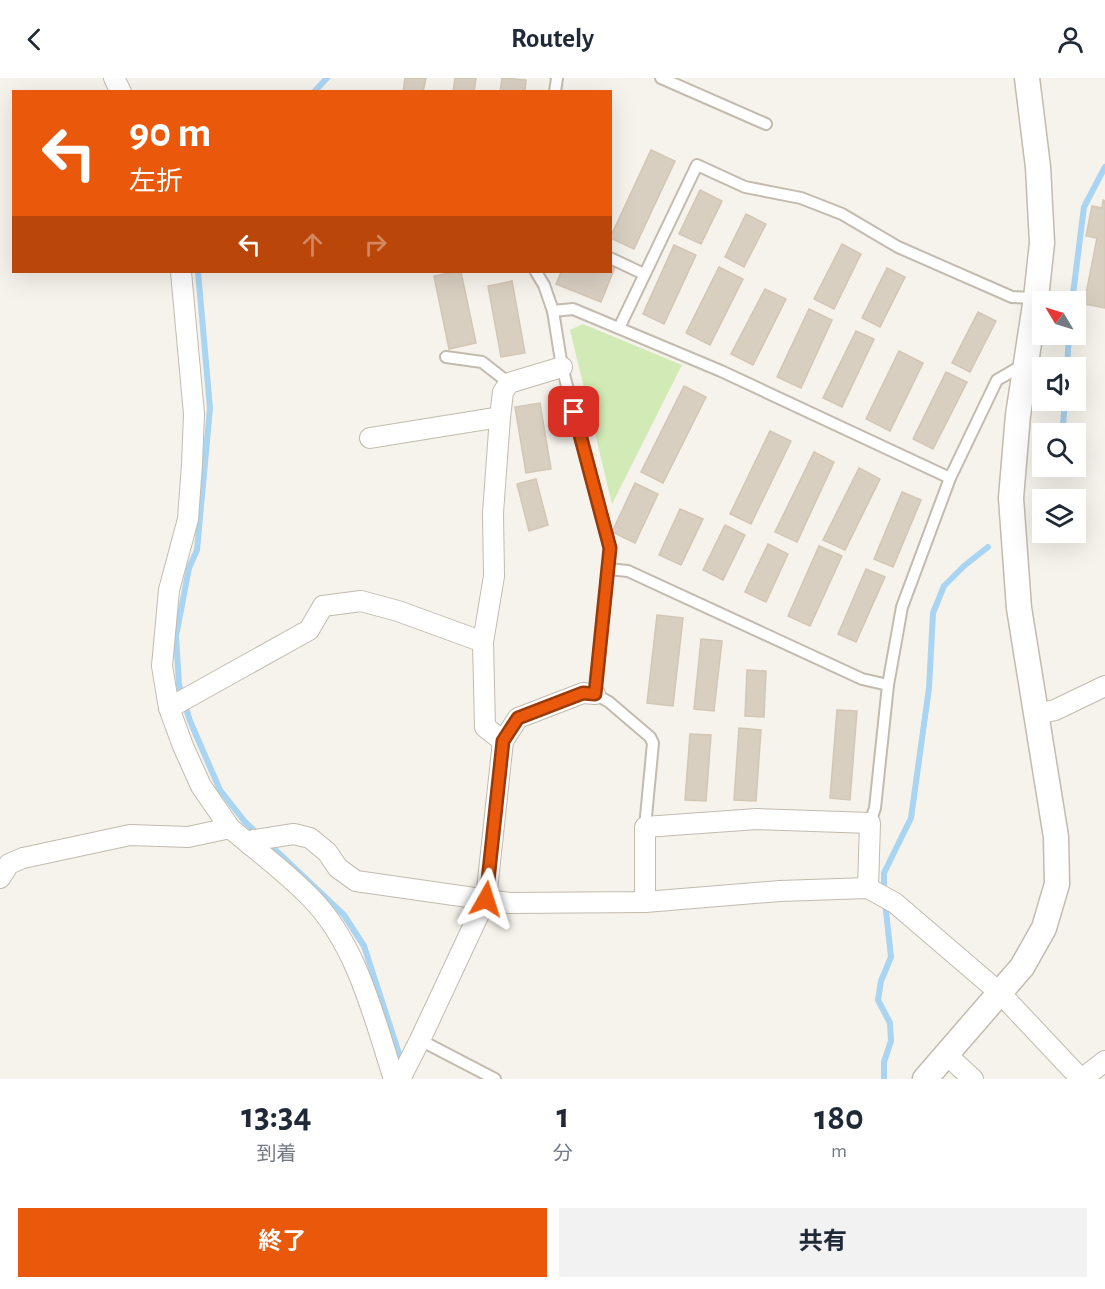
<!DOCTYPE html>
<html lang="ja">
<meta charset="utf-8">
<style>
body{margin:0;font-family:"Alegreya Sans","Noto Sans JP",sans-serif;background:#f2f2f3;color:#1f2937;height:100vh;display:flex;flex-direction:column;font-size:22px;white-space:nowrap}
*{box-sizing:border-box;margin:0}
p{font-size:20px;color:#747a83}
.icon{flex:none;width:33px;height:33px;fill:none;stroke:currentColor;stroke-width:2;stroke-linecap:round;stroke-linejoin:round}
.map{position:relative;height:1001px;overflow:hidden}
.panel{display:flex;flex-direction:column;background:#fff;flex:1}
.panel>*{flex:none}
.guide{position:absolute;left:12px;top:12px;width:600px;height:183px;border-radius:0px;box-shadow:0 6px 24px #0002;background:#ea580c;color:#fff;overflow:hidden}
.needle{width:39px;rotate:308deg}
.controls{position:absolute;left:1032px;top:213px;display:grid;gap:12px}
.controls a{display:grid;place-items:center;width:54px;height:54px;border-radius:0px;background:#fff;box-shadow:0 6px 24px #0002;font-size:30px}
.pin{position:absolute;display:grid;place-items:center;width:51px;height:51px;color:#fff;margin:-26px;border-radius:12px;box-shadow:0 3px 9px #0006}
.me{position:absolute;width:66px;margin:-33px;rotate:6deg;stroke-linejoin:round;filter:drop-shadow(0 0 4px #0008)}
.turn{display:flex;align-items:center;gap:21px;height:126px;padding:0 18px;font-size:27px}
.turn .icon{width:78px;height:78px;stroke-width:2.5}
.turn b{display:block;font-size:42px;line-height:51px}
.lanes{display:flex;align-items:center;height:57px;padding:0 18px;background:#0003;justify-content:center;gap:30px;direction:ltr}
.lanes .off{opacity:.35}
.eta{display:flex;justify-content:space-evenly;align-items:center;height:102px;text-align:center}
.eta b{font-size:36px;font-weight:700;line-height:42px}
.action{display:flex;gap:12px;margin-top:auto;padding:12px 18px}
.action a{flex:1;height:69px;border-radius:0px;background:#ea580c;color:#fff;font-size:24px;font-weight:700;line-height:69px;text-align:center}
.action a+a{background:#f2f2f3;color:#1f2937}
header{display:flex;justify-content:space-between;align-items:center;height:78px;padding:0 18px;background:#fff;font-size:27px;font-weight:700}
.map>svg:first-child{display:block}
.green{fill:#d2eab5}
.lines{fill:none;stroke-linecap:round;stroke-linejoin:round}
.stream{stroke:#a9d4f2;stroke-width:6}
.building{fill:#d8cfc1;stroke:#d3c7b4;stroke-width:1.5}
.service-casing{stroke:#c2bbae;stroke-width:14}
.minor-casing{stroke:#c2bbae;stroke-width:22}
.tertiary-casing{stroke:#c2bbae;stroke-width:27}
.service{stroke:#fff;stroke-width:10}
.minor{stroke:#fff;stroke-width:20}
.tertiary{stroke:#fff;stroke-width:24}
.route-casing{stroke:#983908;stroke-width:15}
.route{stroke:#ea580c;stroke-width:10}
</style>
<header><svg class="icon" aria-label="back" viewBox="0 0 24 24"><path d="M15 5l-7 7 7 7"/></svg>Routely<svg class="icon" aria-label="person" viewBox="0 0 24 24"><circle cx="12" cy="8" r="4"/><path d="M4 21q1-7 8-7t8 7"/></svg></header>
<div class="map">
<svg width="1105" height="1001" viewBox="0 0 1105 1001">
<rect width="100%" height="100%" fill="#f6f3ec"/>
<polygon class="green" points="583,246 682,287 612,426 570,252"/>
<g class="lines">
<g class="stream">
<polyline points="314,14 327,0"/>
<polyline points="198,194 210,330 197,472 189,490 176,558 179,607 190,643 220,712 245,744 259,757"/>
<polyline points="1072,224 1084,129 1105,89"/>
<polyline points="1067,290 1069,256"/>
<polyline points="1060,356 1063,348 1065,322"/>
<polyline points="267,764 344,837 364,868 402,985"/>
<polyline points="884,814 884,795 911,740 929,610 933,535 944,508 964,488 988,469"/>
<polyline points="884,1001 884,984 891,963 890,945 878,922 881,903 891,879 885,824"/>
</g>
</g>
<g class="building">
<polygon points="405,0 426,0 423,14 403,14"/>
<polygon points="455,0 476,0 474,14 453,14"/>
<polygon points="502,0 526,2 525,14 500,14"/>
<polygon points="651,72 675,83 634,171 610,160"/>
<polygon points="700,112 722,123 701,166 679,156"/>
<polygon points="1103,122 1105,123 1105,230 1084,226 1097,160 1086,158 1092,128 1102,130"/>
<polygon points="746,136 766,146 744,189 725,179"/>
<polygon points="842,166 861,176 834,231 814,221"/>
<polygon points="674,167 696,177 664,246 643,236"/>
<polygon points="610,187 615,189 601,224 556,206 561,194 610,194"/>
<polygon points="719,189 743,201 710,267 686,255"/>
<polygon points="887,190 905,199 880,249 862,240"/>
<polygon points="455,194 461,194 476,265 449,271 434,198"/>
<polygon points="512,203 525,275 501,279 488,208"/>
<polygon points="765,211 786,221 753,287 731,276"/>
<polygon points="809,231 832,242 801,310 777,299"/>
<polygon points="978,234 996,243 970,294 952,285"/>
<polygon points="856,253 874,261 842,329 823,320"/>
<polygon points="899,273 923,285 890,353 866,341"/>
<polygon points="946,294 967,304 933,371 913,361"/>
<polygon points="684,308 706,319 663,405 641,394"/>
<polygon points="540,325 551,391 526,395 515,329"/>
<polygon points="770,353 791,363 751,446 730,436"/>
<polygon points="814,374 834,384 797,464 775,454"/>
<polygon points="859,390 880,401 845,472 823,462"/>
<polygon points="536,401 548,447 529,453 517,406"/>
<polygon points="635,405 658,416 635,465 612,454"/>
<polygon points="902,414 921,422 893,489 874,481"/>
<polygon points="680,431 703,441 681,487 659,477"/>
<polygon points="725,447 745,457 723,502 703,492"/>
<polygon points="768,466 788,476 766,524 745,514"/>
<polygon points="819,468 842,478 810,548 788,538"/>
<polygon points="866,491 885,499 856,564 838,556"/>
<polygon points="657,537 683,540 673,628 647,625"/>
<polygon points="701,561 722,563 714,633 694,631"/>
<polygon points="747,592 766,593 764,639 745,638"/>
<polygon points="837,632 857,633 850,722 830,720"/>
<polygon points="739,650 761,652 756,723 734,722"/>
<polygon points="690,656 711,657 706,723 685,722"/>
</g>
<g class="lines">
<g class="service-casing">
<g id="service">
<polyline points="661,0 766,46"/>
<polyline points="555,14 557,0"/>
<polyline points="610,180 644,196"/>
<polyline points="536,194 544,207 553,233 562,289 610,470 595,616 609,624 650,659 653,665 645,749"/>
<polyline points="553,233 573,231 721,293 950,400"/>
<polyline points="619,250 697,87 745,109 801,120 842,136 898,169 1012,219 1036,220"/>
<polyline points="446,279 482,284 509,305"/>
<polyline points="608,491 628,493 862,601 888,607"/>
<polyline points="870,745 875,730 888,607 902,529 950,400 997,302 1023,287"/>
<polyline points="420,962 495,1001"/>
</g>
</g>
<g class="minor-casing">
<g id="minor">
<polyline points="114,0 121,14"/>
<path d="M181,194L194,336L192,386L188,441L169,512L162,588L169,630L183,668L201,708L230,750C257,773 286,794 310,819C357,866 374,940 394,1001"/>
<polyline points="370,360 500,339"/>
<polyline points="169,630 309,552 323,528 361,523 398,533 483,564"/>
<polyline points="1037,636 1055,632 1105,608"/>
<polyline points="503,663 485,649 483,564 494,498 493,435 500,339 503,314 509,305 562,289"/>
<polyline points="250,767 254,762 294,756 310,760 327,774 338,790 356,803 510,825 645,824 780,813 868,810 895,825 1000,915 1081,1001"/>
<polyline points="0,800 9,786 23,780 130,757 188,759 230,750"/>
<polyline points="645,824 645,749 757,741 870,745 868,810"/>
<polyline points="947,977 973,1001"/>
<polyline points="400,1001 420,962 486,821 503,663 518,640 583,615 595,616"/>
<polyline points="1082,1001 1105,983"/>
</g>
</g>
<g class="tertiary-casing">
<polyline id="tertiary" points="925,1001 1022,889 1044,850 1057,806 1056,759 1019,530 1011,420 1018,337 1036,220 1042,165 1038,89 1027,0"/>
</g>
<use href="#service" class="service"/>
<use href="#minor" class="minor"/>
<use href="#tertiary" class="tertiary"/>
</g>
<g class="lines">
<g class="route-casing">
<polyline id="route" points="486,821 503,663 518,640 583,615 595,616 610,470 574,334"/>
</g>
<use href="#route" class="route"/>
</g>
</svg>
<div class="controls">
<a><svg class="needle" viewBox="-14 -14 28 28"><path d="M0-13l5 13h-10z" fill="#e53935"/><path d="M0 13l5-13h-10z" fill="#747a83"/></svg></a>
<a><svg class="icon" aria-label="sound" viewBox="0 0 24 24"><path d="M4 9h4l5-4v14l-5-4H4zM17 9q2 3 0 6"/></svg></a>
<a><svg class="icon" aria-label="search" viewBox="0 0 24 24"><circle cx="10" cy="10" r="6"/><path d="M15 15l6 6"/></svg></a>
<a><svg class="icon" aria-label="layers" viewBox="0 0 24 24"><path d="M12 4l9 5-9 5-9-5zM3 14l9 5 9-5"/></svg></a>
</div>
<div class="pin" style="left:574px;top:334px;background:#d93025"><svg class="icon" aria-label="arrive" viewBox="0 0 24 24"><path d="M6 21V4h12l-3 4 3 4H6"/></svg></div>
<svg class="me" style="left:486px;top:821px" viewBox="-20 -20 40 40"><path d="M0-17L14 15 0 8-14 15z" fill="#ea580c" stroke="#fff" stroke-width="4"/></svg>
<div class="guide">
<div class="turn"><svg class="icon" aria-label="left" viewBox="0 0 24 24"><path d="M17 20v-9H6M10 6l-5 5 5 5"/></svg><div><b>90 m</b>左折</div></div>
<div class="lanes"><svg class="icon" aria-label="left" viewBox="0 0 24 24"><path d="M17 20v-9H6M10 6l-5 5 5 5"/></svg><svg class="icon off" aria-label="ahead" viewBox="0 0 24 24"><path d="M12 20V5M6 11l6-6 6 6"/></svg><svg class="icon off" aria-label="right" viewBox="0 0 24 24"><path d="M7 20v-9h11M14 6l5 5-5 5"/></svg></div>
</div>
</div>
<section class="panel">
<div class="eta">
<div><b>13:34</b><p>到着</p></div>
<div><b>1</b><p>分</p></div>
<div><b>180</b><p>m</p></div>
</div>
<div class="action"><a>終了</a><a>共有</a></div>
</section>
